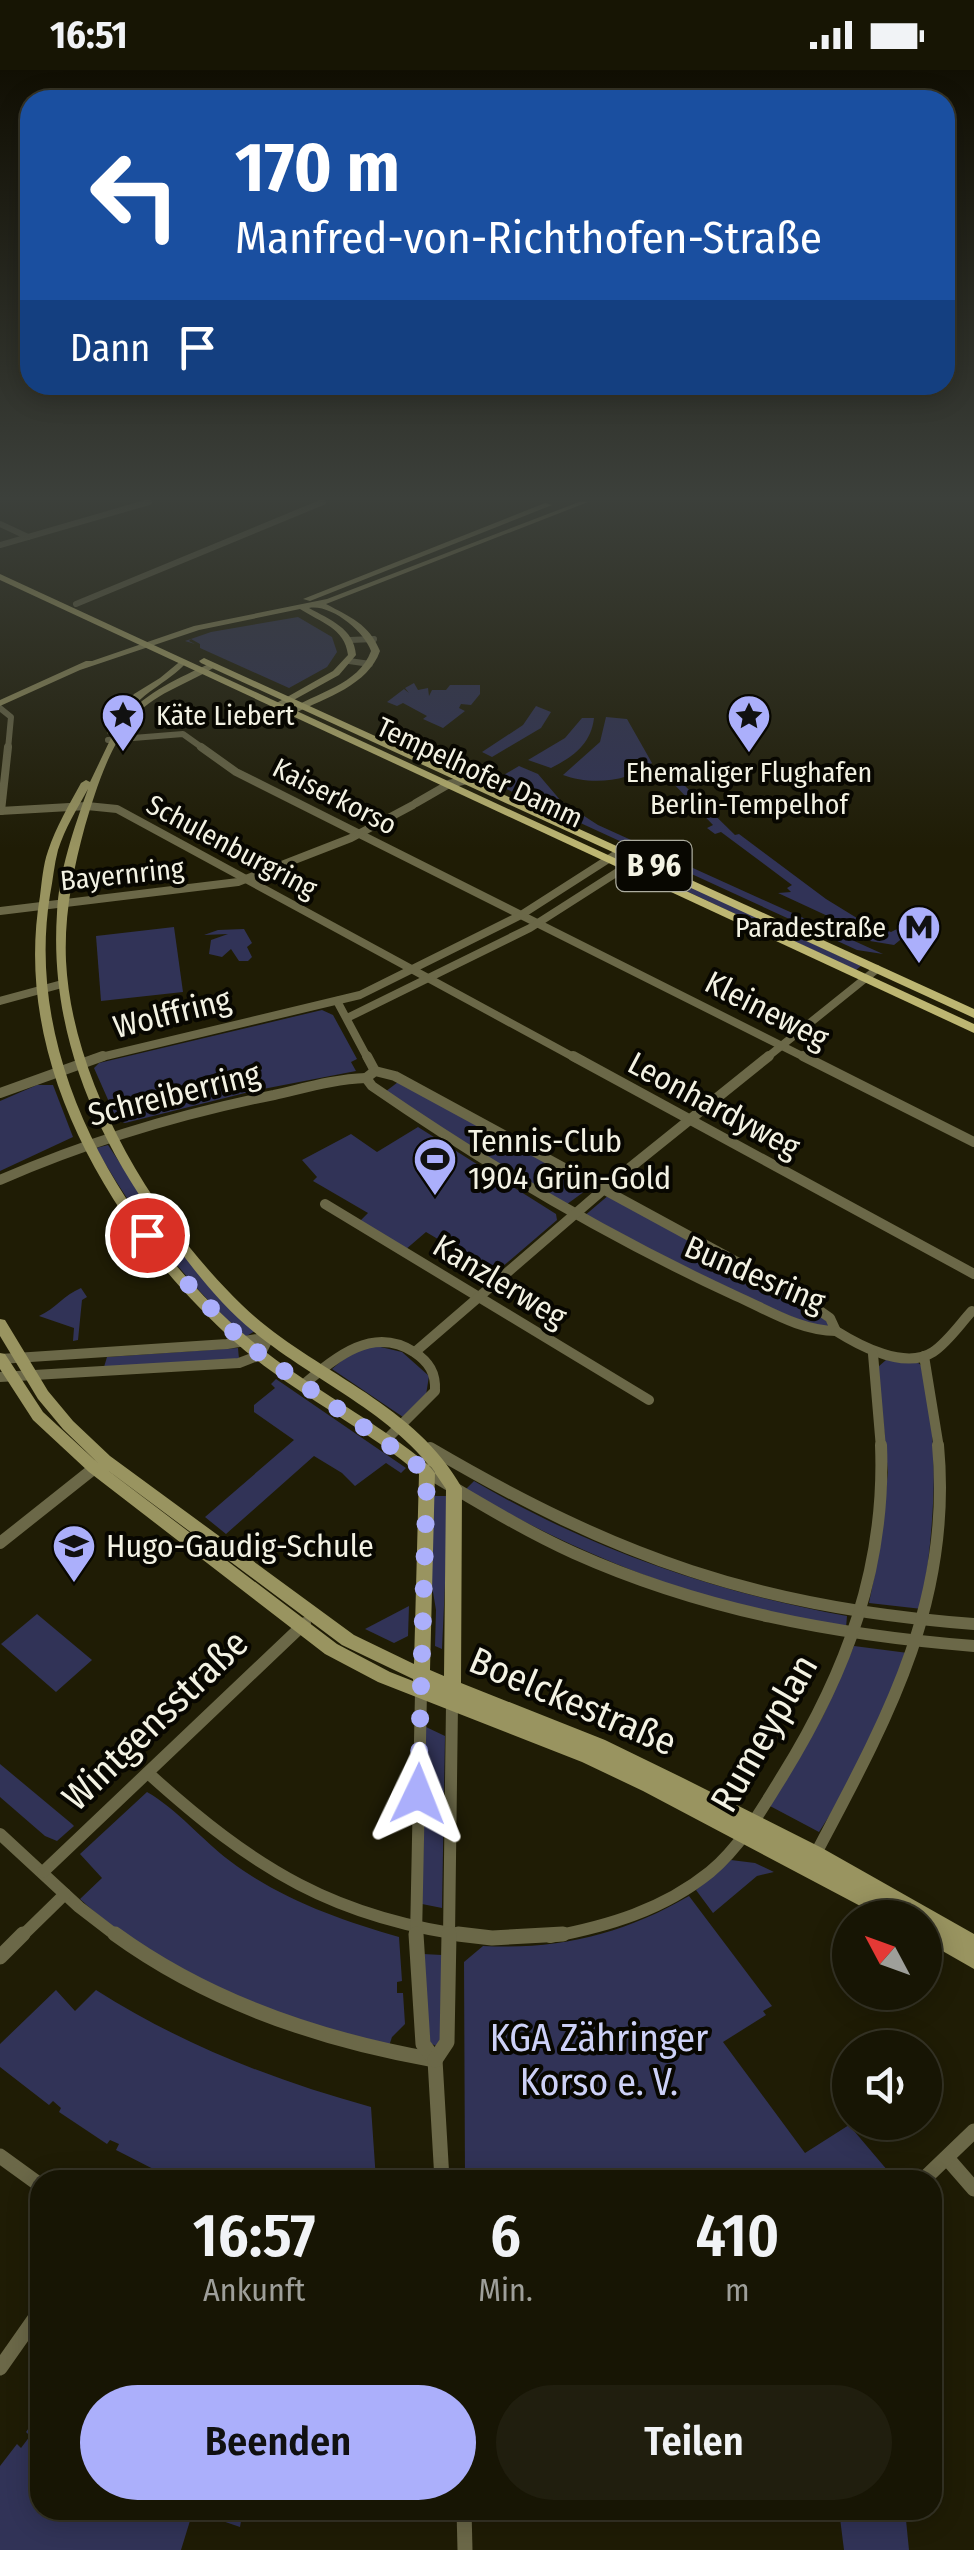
<!DOCTYPE html>
<html lang="de">
<meta charset="utf-8">
<style>
body{margin:0;font-family:"Fira Sans Condensed",sans-serif;background:#201e0e;color:#f1f3f6;height:100vh;display:flex;flex-direction:column;font-size:38px;white-space:nowrap}
*{box-sizing:border-box;margin:0}
p{font-size:32px;color:#9e9f9a}
.icon{flex:none;width:55px;height:55px;fill:none;stroke:currentColor;stroke-width:2;stroke-linecap:round;stroke-linejoin:round}
.map{position:relative;flex:1;overflow:hidden}
.drawer{position:absolute;left:30px;top:2100px;width:912px;height:350px;display:flex;flex-direction:column;background:#171504;border-radius:30px;box-shadow:0 5px 25px #0003,0 0 0 2px #363426}
.drawer>*{flex:none}
.top-card{position:absolute;left:20px;top:20px;width:935px;height:305px;border-radius:30px;box-shadow:0 5px 25px #0003,0 0 0 2px #363426;background:#1a4fa0;color:#fff;overflow:hidden}
.needle{width:65px;rotate:311deg}
.fabs{position:absolute;left:832px;top:1830px;display:grid;gap:20px}
.fabs a{display:grid;place-items:center;width:110px;height:110px;border-radius:50%;background:#171504;box-shadow:0 5px 25px #0003,0 0 0 2px #363426;font-size:50px}
.pin{position:absolute;display:grid;place-items:center;width:85px;height:85px;color:#fff;margin:-42px;border:5px solid #fff;border-radius:50%;box-shadow:0 2px 10px #0007}
.me{position:absolute;width:110px;margin:-55px;rotate:2deg;stroke-linejoin:round;filter:drop-shadow(0 0 8px #0008)}
.turn{display:flex;align-items:center;gap:35px;height:210px;padding:0 50px;font-size:45px}
.turn .icon{width:130px;height:130px;stroke-width:2.5}
.turn b{display:block;font-size:70px;line-height:85px}
.then{display:flex;align-items:center;height:95px;padding:0 50px;background:#0003;gap:20px;font-size:38px}
.eta{display:flex;justify-content:space-evenly;align-items:center;height:170px;text-align:center}
.eta b{font-size:60px;font-weight:600;line-height:70px}
.action{display:flex;gap:20px;margin-top:auto;padding:20px 50px}
.action a{flex:1;height:115px;border-radius:60px;background:#abaffb;color:#111;font-size:40px;font-weight:600;line-height:115px;text-align:center}
.action a+a{background:#201e0e;color:#f1f3f6}
.status{display:flex;justify-content:space-between;align-items:center;height:70px;padding:0 50px;background:#171504;direction:ltr}
.status svg{height:28px;fill:currentColor}
.map>svg:first-child{display:block}
.green{fill:#313357}
.lines{fill:none;stroke-linecap:round;stroke-linejoin:round}
.street-far4{stroke:#6b6848;stroke-width:6}
.street-far3{stroke:#6b6848;stroke-width:8}
.street-far2{stroke:#6b6848;stroke-width:10}
.street-far1{stroke:#6b6848;stroke-width:12}
.street{stroke:#6b6848;stroke-width:15}
.secondary{fill:#999460;fill-rule:evenodd}
.primary{fill:#bdb672;fill-rule:evenodd}
.route{stroke:#abaffb;stroke-width:18;stroke-dasharray:0 32.4}
.labels{text-anchor:middle;stroke-width:8;stroke-linejoin:round;paint-order:stroke}
.far-poi-label{font-size:28px;fill:#f3f2e3;stroke:#080701;text-anchor:start}
.far-street-label{font-size:28px;fill:#f3f2e3;stroke:#080701}
.shield{fill:#080701;stroke:#acac9f;stroke-width:2.5}
.shield-label{font-size:30px;font-weight:bold;fill:#f3f2e3}
.street-label{font-size:32px;fill:#f3f2e3;stroke:#080701}
.poi-label{font-size:32px;fill:#f3f2e3;stroke:#080701;text-anchor:start}
.near-street-label{font-size:38px;fill:#f3f2e3;stroke:#080701}
.near-park-label{font-size:38px;fill:#cdd1f7;stroke:#080701}
</style>
<div class="status"><b>16:51</b><svg viewBox="0 0 49 12"><path d="M0 12V9h3v3zM5 12V6h3v6zM10 12V3h3v9zM15 12V0h3v12zM26 1h20v11H26zM47 4h2v5h-2z"/></svg></div>
<div class="map">
<svg width="974" height="2480" viewBox="0 0 974 2480">
<rect width="100%" height="100%" fill="#1f1c05"/>
<g class="green">
<polygon points="298,547 332,567 337,582 327,597 289,618 200,578 200,574 191,569 189,571 195,574 185,571 211,562"/>
<polygon points="414,613 418,620 428,618 429,626 432,620 446,620 450,615 480,615 480,624 471,635 461,634 459,638 465,641 443,658 423,649 427,646 403,633 397,636 387,632 404,619 409,623 405,618"/>
<polygon points="536,636 551,642 541,658 492,687 482,682 523,655"/>
<path d="M606,647L627,649L652,693C628,713 589,715 563,705L600,672Z"/>
<path d="M582,648H594C591,674 573,687 551,698L528,690L565,668Z"/>
<polygon points="519,696 538,704 561,731 598,755 883,884 857,880 502,717 497,709"/>
<polygon points="687,705 691,710 682,713 735,765 739,764 826,829 865,853 891,862 901,857 905,866 894,875 870,871 873,867 778,823 791,822 787,818 792,815 721,762 715,764 707,758 713,755 670,710"/>
<polygon points="642,794 861,896 856,900 637,798"/>
<polygon points="174,857 183,922 101,931 96,866"/>
<polygon points="244,859 252,873 247,877 252,887 248,891 239,891 231,879 222,887 209,884 211,870 228,864 204,865 218,860"/>
<polygon points="322,940 333,945 357,989 351,992 356,1001 253,1021 125,1053 117,1050 94,998 99,993"/>
<polygon points="398,1012 592,1116 563,1137 385,1022"/>
<polygon points="37,1015 53,1015 73,1067 0,1101 0,1031"/>
<polygon points="418,1057 556,1144 557,1150 495,1203 426,1162 405,1180 359,1152 368,1143 313,1111 317,1107 302,1090 351,1064 377,1082"/>
<path d="M108,1075L166,1162L255,1261L245,1267C186,1212 136,1148 96,1078Z"/>
<path d="M610,1124C654,1148 808,1222 830,1256L818,1258L745,1227L583,1147Z"/>
<path d="M81,1218L87,1227L82,1230L78,1270L73,1271L74,1258L39,1246C55,1239 64,1225 81,1218Z"/>
<polygon points="372,1275 402,1282 429,1306 426,1325 403,1347 332,1299 354,1280"/>
<polygon points="238,1278 239,1289 104,1297 107,1287"/>
<path d="M886,1290L917,1292L922,1296C941,1383 934,1452 922,1539L869,1533L880,1477L888,1402L878,1297Z"/>
<polygon points="276,1309 406,1398 401,1403 386,1393 355,1416 342,1403 314,1386 226,1464 205,1447 294,1370 254,1342 254,1335 275,1318 271,1314"/>
<path d="M474,1411C590,1479 714,1522 847,1546L846,1558C799,1548 750,1540 704,1526C619,1499 542,1463 465,1420Z"/>
<polygon points="432,1426 449,1426 442,1579 435,1576 436,1540 430,1504"/>
<polygon points="409,1536 408,1566 394,1573 365,1559"/>
<polygon points="37,1544 92,1590 56,1622 1,1574"/>
<polygon points="854,1576 908,1583 849,1715 819,1762 770,1736 823,1646"/>
<polygon points="426,1657 445,1666 442,1838 422,1834"/>
<polygon points="0,1694 72,1754 74,1756 57,1771 45,1766 0,1727"/>
<path d="M147,1722C177,1739 202,1770 230,1791C280,1829 340,1850 399,1867L402,1911L397,1912V1923H403L405,1954L392,1967L389,1976C280,1949 164,1907 80,1829L102,1808L80,1784Z"/>
<polygon points="731,1790 755,1793 774,1802 757,1806 713,1843 696,1820"/>
<path d="M689,1826L772,1936L763,1941L766,1945L723,1972L805,2083L849,2055L888,2101L891,2110H465L464,1892L483,1876C558,1880 624,1864 689,1826Z"/>
<polygon points="423,1884 442,1885 440,1972 436,1976 430,1973"/>
<path d="M56,1920L75,1941L96,1920C183,1975 273,2010 371,2037L376,2110H179L180,2106L171,2103L169,2107L116,2080L119,2074L110,2070L107,2074L59,2042L61,2038L53,2031L49,2035L0,1997V1974Z"/>
<polygon points="40,2342 40,2440 243,2440 240,2457 193,2441 181,2480 0,2480 0,2396 17,2374 21,2378 30,2366 26,2362"/>
<polygon points="839,2440 905,2440 909,2480 844,2480"/>
</g>
<g class="lines">
<g class="street-far4">
<polyline points="0,454 28,467"/>
<polyline points="0,475 149,432"/>
<polyline points="76,534 323,432"/>
<polyline points="350,570 374,569"/>
<polyline points="349,591 370,594"/>
<polyline points="0,638 11,647 8,679"/>
<polyline points="108,670 183,664 204,679"/>
</g>
<g class="street-far3">
<polyline points="201,677 236,702 808,989"/>
<polyline points="416,733 449,714 467,710"/>
<polyline points="0,741 87,736 117,739 577,989"/>
<polyline points="1,741 8,677"/>
<polyline points="0,841 238,812 351,768 413,735"/>
<polyline points="0,931 62,914"/>
<polyline points="337,931 368,989"/>
<polyline points="347,948 530,858 638,789"/>
<polyline points="93,989 360,925 521,845 621,781"/>
<polyline points="765,989 877,899"/>
</g>
<g class="street-far2">
<polyline points="367,986 375,1001"/>
<polyline points="573,986 974,1204"/>
<polyline points="803,986 974,1072"/>
<path d="M375,1001L395,1006L796,1224L830,1248L836,1261C800,1261 768,1240 736,1226C608,1167 488,1096 372,1016L366,1008Z"/>
<polyline points="0,1023 103,986"/>
<path d="M0,1110C89,1071 180,1044 274,1025C305,1018 335,1009 366,1008"/>
<polyline points="325,1134 649,1330"/>
<path d="M836,1261C860,1276 905,1300 933,1282C948,1272 960,1254 972,1241"/>
<polyline points="415,1282 611,1113 769,986"/>
<polyline points="873,1284 881,1378"/>
<polyline points="924,1286 939,1378"/>
<polyline points="0,1289 227,1274 269,1267"/>
<polyline points="0,1307 239,1293 260,1285 269,1267"/>
<path d="M303,1315C335,1288 372,1255 414,1282C429,1292 436,1303 435,1321L385,1371"/>
</g>
<g class="street-far1">
<path d="M430,1378C616,1487 758,1538 974,1554"/>
<path d="M427,1402C475,1430 523,1460 574,1483C701,1540 836,1565 974,1576"/>
<polyline points="0,1473 97,1396"/>
<path d="M148,1703C253,1798 335,1850 479,1867"/>
<polyline points="0,1764 79,1837 118,1867"/>
<path d="M814,1787C885,1653 953,1533 938,1375"/>
<polyline points="43,1802 305,1553"/>
<polyline points="21,1867 65,1824"/>
<polyline points="416,1867 421,1622"/>
<polyline points="449,1867 452,1634"/>
<path d="M550,1867C608,1856 663,1840 710,1802C741,1776 762,1739 783,1705C846,1603 886,1497 881,1375"/>
</g>
<g class="street">
<path d="M115,1864C210,1933 321,1970 435,1990"/>
<polyline points="416,1864 423,1974 435,1990 442,2110"/>
<polyline points="458,1864 492,1868 563,1864"/>
<polyline points="0,1887 23,1864"/>
<polyline points="435,1990 447,1972 449,1864"/>
<polyline points="0,2086 40,2115"/>
<polyline points="947,2088 974,2119"/>
<polyline points="923,2110 974,2061"/>
<polyline points="0,2298 40,2241"/>
<polyline points="464,2440 465,2480"/>
</g>
<g class="secondary">
<path d="M579,432H588L326,534C350,547 369,554 380,581C368,615 326,628 295,643L287,641C315,623 359,615 371,581C364,561 331,534 309,538C330,550 354,558 356,585L339,605L281,637L273,635L333,601L348,585C345,558 320,552 300,539L199,560L80,600L0,636V630L86,591H92L194,556L327,529Z"/>
<polygon points="545,433 552,435 310,531 303,529"/>
<path d="M183,589L187,592C167,614 139,623 124,649C147,621 179,608 211,593L218,595C191,613 158,621 135,646C109,676 96,719 85,756C73,800 64,845 66,891C72,1014 155,1151 242,1235C311,1302 413,1330 462,1418L461,1613L605,1670L683,1708L822,1778L974,1864V1899L925,1871V1848H883L643,1721L582,1692L378,1612L325,1584L89,1402L33,1350L0,1299V1283L5,1284L43,1342L99,1394L63,1359L38,1329L0,1266V1249L5,1250L48,1321L73,1351L110,1386L354,1565L414,1594L419,1404C362,1355 291,1322 235,1272C114,1163 11,995 40,826C42,811 43,795 48,781C56,757 69,735 81,713L86,710L90,712L112,666L107,663L116,646L134,624L160,608ZM88,719C74,758 59,801 57,843C49,960 95,1068 164,1160C191,1196 218,1233 254,1262C319,1315 400,1345 446,1419L444,1606L430,1600L435,1402L432,1398C374,1348 304,1316 246,1266C124,1160 23,992 50,825C53,810 54,795 58,780C65,758 77,739 88,719ZM106,1399L342,1575L413,1609V1611L390,1602L337,1574Z"/>
</g>
<g class="primary">
<polygon points="0,504 974,954 974,963 0,510"/>
<polygon points="204,588 974,939 974,948 201,593 199,591"/>
</g>
</g>
<linearGradient id="sky" x2="0" y2="1"><stop stop-color="#110f03"/><stop offset="0.55" stop-color="#3c403b"/><stop offset="1" stop-color="#3c403b" stop-opacity="0"/></linearGradient>
<rect width="974" height="779" fill="url(#sky)"/>
<g class="lines">
<polyline class="route" points="147,1165 188,1214 242,1271 427,1402 418,1724"/>
</g>
<defs>
<g id="sight-pin" transform="scale(2.25)"><path d="M0 17L-7.5 6A9.5 9.5 0 1 1 7.5 6Z" fill="#abaffb" stroke="#080701"/><path d="M0-6L1.8-2.2L6-1.7L2.9 1.2L3.7 5.4L0 3.3L-3.7 5.4L-2.9 1.2L-6-1.7L-1.8-2.2Z" fill="#111"/></g>
<g id="metro-pin" transform="scale(2.25)"><path d="M0 17L-7.5 6A9.5 9.5 0 1 1 7.5 6Z" fill="#abaffb" stroke="#080701"/><path d="M-5.5 5V-5H-3L0 0L3-5H5.5V5H3V-.5L0 4L-3-.5V5Z" fill="#111"/></g>
<g id="stadium-pin" transform="scale(2.25)"><path d="M0 17L-7.5 6A9.5 9.5 0 1 1 7.5 6Z" fill="#abaffb" stroke="#080701"/><path d="M0-5a6.5 5 0 1 0 0 10a6.5 5 0 1 0 0-10ZM-3.5-1.8h7v3.6h-7Z" fill="#111"/></g>
<g id="school-pin" transform="scale(2.25)"><path d="M0 17L-7.5 6A9.5 9.5 0 1 1 7.5 6Z" fill="#abaffb" stroke="#080701"/><path d="M0-5L7-2L0 1L-7-2ZM-4 1L0 2.5L4 1V4Q0 6-4 4Z" fill="#111"/></g>
</defs>
<g fill-rule="evenodd">
<use href="#sight-pin" x="123" y="645"/>
<use href="#sight-pin" x="749" y="646"/>
<use href="#metro-pin" x="919" y="857"/>
<use href="#stadium-pin" x="435" y="1089"/>
<use href="#school-pin" x="74" y="1476"/>
</g>
<g class="labels">
<g class="far-poi-label">
<text x="156" y="655">Käte Liebert</text>
<text x="749" y="712" text-anchor="middle">Ehemaliger Flughafen<tspan x="749" dy="32">Berlin-Tempelhof</tspan></text>
<text x="886" y="867" text-anchor="end">Paradestraße</text>
</g>
<g class="far-street-label">
<text transform="translate(480 702) rotate(25)" y="10">Tempelhofer Damm</text>
<text transform="translate(335 726) rotate(27)" y="10">Kaiserkorso</text>
<text transform="translate(232 776) rotate(28)" y="10">Schulenburgring</text>
<text transform="translate(122 804) rotate(-6)" y="10">Bayernring</text>
</g>
<rect class="shield" x="616.5" y="771" width="75" height="50" rx="8"/>
<g class="shield-label">
<text x="654" y="806">B 96</text>
</g>
<g class="street-label">
<text transform="translate(767 940) rotate(27)" y="11">Kleineweg</text>
<text transform="translate(172 943) rotate(-14)" y="11">Wolffring</text>
<text transform="translate(174 1024) rotate(-14)" y="11">Schreiberring</text>
<text transform="translate(714 1035) rotate(28)" y="11">Leonhardyweg</text>
<text transform="translate(755 1204) rotate(23)" y="11">Bundesring</text>
<text transform="translate(500 1211) rotate(31)" y="11">Kanzlerweg</text>
</g>
<g class="poi-label">
<text x="468" y="1082">Tennis-Club<tspan x="468" dy="37">1904 Grün-Gold</tspan></text>
<text x="106" y="1487">Hugo-Gaudig-Schule</text>
</g>
<g class="near-street-label">
<text transform="translate(573 1631) rotate(23)" y="13">Boelckestraße</text>
<text transform="translate(155 1650) rotate(-44)" y="13">Wintgensstraße</text>
<text transform="translate(764 1663) rotate(-60)" y="13">Rumeyplan</text>
</g>
<g class="near-park-label">
<text x="599" y="1981">KGA Zähringer<tspan x="599" dy="44">Korso e. V.</tspan></text>
</g>
</g>
</svg>
<div class="fabs">
<a><svg class="needle" viewBox="-14 -14 28 28"><path d="M0-13l5 13h-10z" fill="#e53935"/><path d="M0 13l5-13h-10z" fill="#9e9f9a"/></svg></a>
<a><svg class="icon" aria-label="sound" viewBox="0 0 24 24"><path d="M4 9h4l5-4v14l-5-4H4zM17 9q2 3 0 6"/></svg></a>
</div>
<div class="pin" style="left:147px;top:1165px;background:#d93025"><svg class="icon" aria-label="arrive" viewBox="0 0 24 24"><path d="M6 21V4h12l-3 4 3 4H6"/></svg></div>
<svg class="me" style="left:418px;top:1724px" viewBox="-20 -20 40 40"><path d="M0-17L14 15 0 8-14 15z" fill="#abaffb" stroke="#fff" stroke-width="4"/></svg>
<div class="top-card">
<div class="turn"><svg class="icon" aria-label="left" viewBox="0 0 24 24"><path d="M17 20v-9H6M10 6l-5 5 5 5"/></svg><div><b>170 m</b>Manfred-von-Richthofen-Straße</div></div>
<div class="then">Dann<svg class="icon" aria-label="arrive" viewBox="0 0 24 24"><path d="M6 21V4h12l-3 4 3 4H6"/></svg></div>
</div>
<section class="drawer">
<div class="eta">
<div><b>16:57</b><p>Ankunft</p></div>
<div><b>6</b><p>Min.</p></div>
<div><b>410</b><p>m</p></div>
</div>
<div class="action"><a>Beenden</a><a>Teilen</a></div>
</section>
</div>
